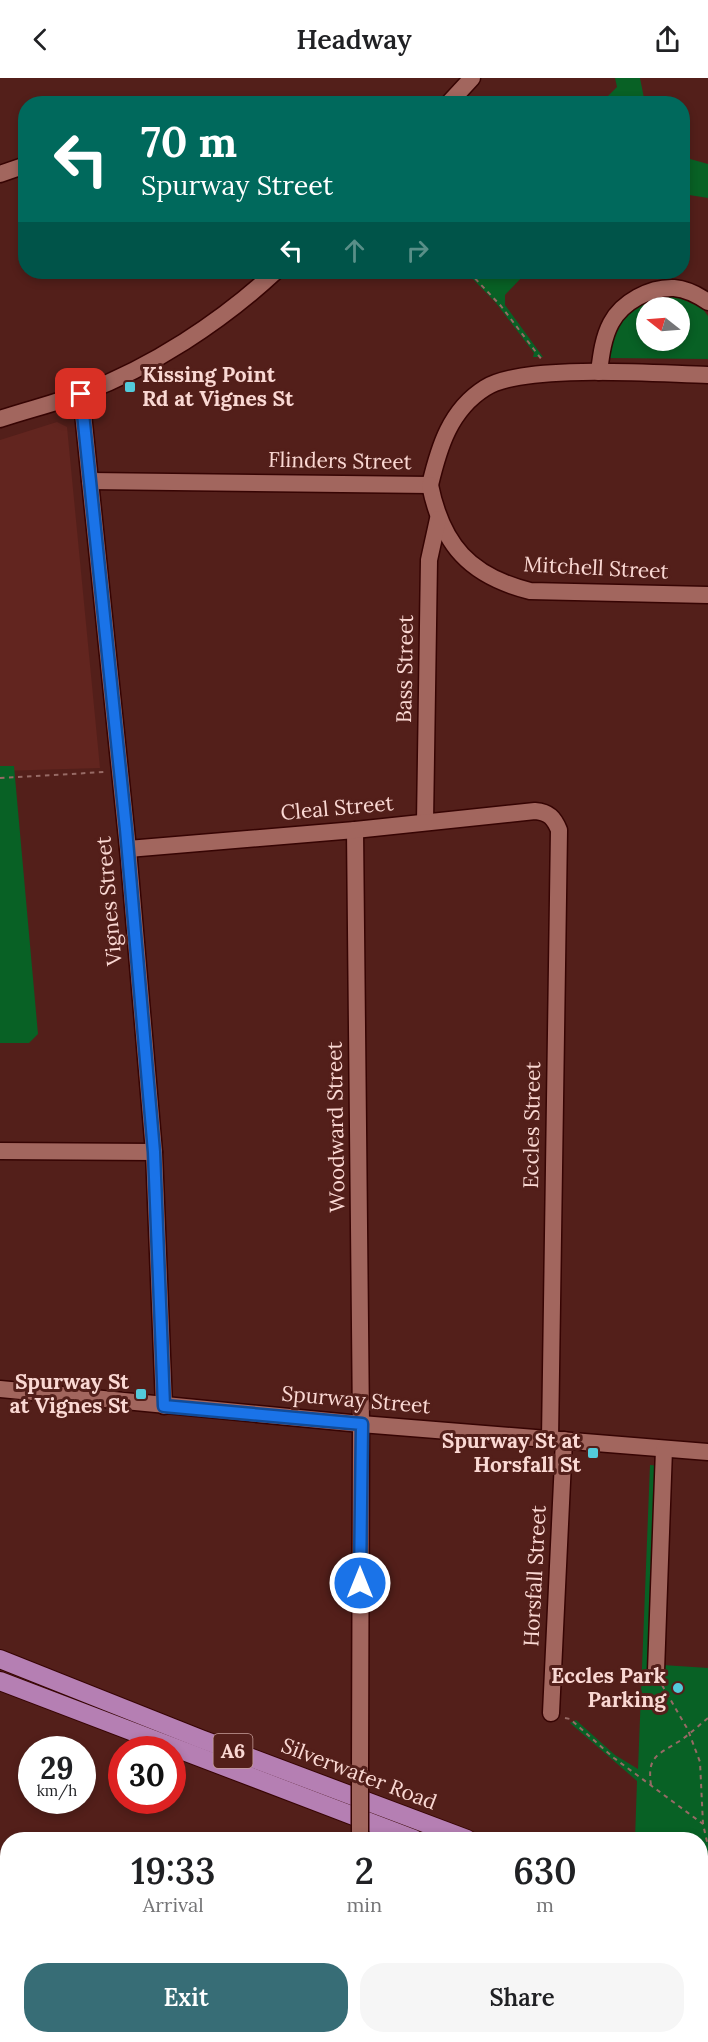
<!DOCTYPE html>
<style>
body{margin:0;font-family:Lora,serif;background:#f6f6f6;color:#202124;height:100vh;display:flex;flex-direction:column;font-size:22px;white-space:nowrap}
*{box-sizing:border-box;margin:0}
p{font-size:20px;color:#757577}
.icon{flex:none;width:33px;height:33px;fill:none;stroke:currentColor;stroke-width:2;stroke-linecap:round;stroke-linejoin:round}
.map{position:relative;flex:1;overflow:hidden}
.panel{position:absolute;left:0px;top:1754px;width:708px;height:212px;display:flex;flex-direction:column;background:#fff;border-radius:24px 24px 0 0;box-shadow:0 3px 9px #0003}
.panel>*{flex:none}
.hud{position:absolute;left:18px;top:18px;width:672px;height:183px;border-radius:24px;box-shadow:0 3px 9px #0003;background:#00695c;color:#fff;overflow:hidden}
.needle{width:39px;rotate:287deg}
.fabs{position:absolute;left:636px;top:219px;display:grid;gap:12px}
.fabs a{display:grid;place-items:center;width:54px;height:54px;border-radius:50%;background:#fff;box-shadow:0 3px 9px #0003;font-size:30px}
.speed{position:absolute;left:18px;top:1658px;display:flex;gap:12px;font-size:30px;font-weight:700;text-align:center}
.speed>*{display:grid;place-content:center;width:78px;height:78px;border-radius:50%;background:#fff;box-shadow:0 3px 9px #0003;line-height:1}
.speed small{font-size:15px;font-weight:400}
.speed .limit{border:9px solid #d22;background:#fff;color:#111}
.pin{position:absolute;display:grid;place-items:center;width:51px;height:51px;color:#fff;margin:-26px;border-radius:12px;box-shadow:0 3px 9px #0006}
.me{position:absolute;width:66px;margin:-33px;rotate:0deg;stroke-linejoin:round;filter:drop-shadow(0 0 4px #0008)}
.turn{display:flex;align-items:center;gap:21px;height:126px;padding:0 24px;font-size:27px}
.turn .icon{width:78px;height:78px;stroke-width:2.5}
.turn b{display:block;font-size:42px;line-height:51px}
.lanes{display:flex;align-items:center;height:57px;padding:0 24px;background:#0003;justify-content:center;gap:30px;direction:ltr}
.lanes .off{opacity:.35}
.eta{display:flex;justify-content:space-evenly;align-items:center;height:102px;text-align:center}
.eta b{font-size:36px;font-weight:600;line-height:42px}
.button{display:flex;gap:12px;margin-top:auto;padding:12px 24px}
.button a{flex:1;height:69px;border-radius:24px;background:#376d76;color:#fff;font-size:24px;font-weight:600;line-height:69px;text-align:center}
.button a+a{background:#f6f6f6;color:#202124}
header{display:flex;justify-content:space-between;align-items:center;height:78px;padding:0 24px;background:#fff;font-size:27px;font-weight:600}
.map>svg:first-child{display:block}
.built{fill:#62251f}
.green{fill:#086125;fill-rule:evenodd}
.building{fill:#fbc3bb}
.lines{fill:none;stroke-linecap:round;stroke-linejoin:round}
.minor-casing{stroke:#360403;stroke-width:19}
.highway-casing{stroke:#360403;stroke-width:20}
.path{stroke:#976a65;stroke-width:2;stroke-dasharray:4.5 4.5;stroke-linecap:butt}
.minor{stroke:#a2665e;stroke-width:16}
.highway{stroke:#b57fb3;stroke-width:18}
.minor-bridge-casing{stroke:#360403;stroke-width:19;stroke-linecap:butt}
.minor-bridge{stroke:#a2665e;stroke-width:16}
.route-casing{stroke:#114b97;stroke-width:15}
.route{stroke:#1a73e8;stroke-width:10}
.poi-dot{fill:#53cbdb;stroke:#531f1a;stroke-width:2}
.labels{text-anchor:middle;stroke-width:6;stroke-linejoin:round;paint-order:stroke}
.shield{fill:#531f1a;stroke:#c8a09c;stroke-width:1.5}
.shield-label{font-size:20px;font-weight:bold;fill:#fad8d3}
.poi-label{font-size:21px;font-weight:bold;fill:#fad8d3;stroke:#531f1a;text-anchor:end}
.street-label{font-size:21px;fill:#fad8d3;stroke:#531f1a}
</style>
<header><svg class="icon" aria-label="back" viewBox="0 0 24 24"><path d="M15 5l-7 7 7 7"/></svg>Headway<svg class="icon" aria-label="share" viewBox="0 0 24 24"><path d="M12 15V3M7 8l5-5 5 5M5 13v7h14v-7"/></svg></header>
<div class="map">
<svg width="708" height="1964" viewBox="0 0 708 1964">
<rect width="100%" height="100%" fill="#531f1a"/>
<polygon class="built" points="57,344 67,349 100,690 0,693 0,362"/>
<g class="green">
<polygon points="615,0 640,0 645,25 601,25 617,9"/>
<polygon points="683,79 708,86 708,120 683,116"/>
<polygon points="466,194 527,194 505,217 505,227 543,279 533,279 534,275 496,225"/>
<path d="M675,218L702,230L708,238V281L608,280L611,259L623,238L646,220ZM646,230H680V262H646Z"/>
<polygon points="0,688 14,688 38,956 29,965 0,965"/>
<polygon points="650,1387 671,1389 663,1587 708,1590 708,1816 701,1813 700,1761 635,1761 637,1703 570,1645 576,1642 615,1677 638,1691"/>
</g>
<polygon class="building" points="700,1941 708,1944 708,1964 465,1964 466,1958 700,1958"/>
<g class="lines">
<g class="minor-casing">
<g id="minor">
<polyline points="448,26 472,0"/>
<polyline points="0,96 26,87"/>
<path d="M599,294C601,278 603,260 611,245C622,224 650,209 674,210C686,211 698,217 708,224"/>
<polyline points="81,316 128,771 154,1074 164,1328"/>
<path d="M0,341C27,332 56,325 83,315C152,289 221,244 275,194"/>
<path d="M90,403L430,407C439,369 450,332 485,310C524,285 658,296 708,297"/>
<path d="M430,407C442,467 470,498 530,513L708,517"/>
<polyline points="425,744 429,482 438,441"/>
<polyline points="355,752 361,1346 360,1693"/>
<path d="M128,771L355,752L535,733C549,734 554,740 559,752L550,1361"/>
<polyline points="0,1073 154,1074"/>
<polyline points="0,1311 361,1346 708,1374"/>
<polyline points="656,1593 664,1371"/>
<polyline points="551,1635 564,1362"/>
<polyline points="0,1874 8,1875"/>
</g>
</g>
<g class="highway-casing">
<g id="highway">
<polyline points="0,1581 201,1661 467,1761"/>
<polyline points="0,1603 414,1761"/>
<polyline points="700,1860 708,1864"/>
<polyline points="700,1880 708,1884"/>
</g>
</g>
<g class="path">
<polyline points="469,194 501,228 542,282"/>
<polyline points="0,700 105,694"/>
<polyline points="662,1607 688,1652 700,1684 703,1746 708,1768"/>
<polyline points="565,1640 570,1641 614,1680 703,1746"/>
<path d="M651,1707C647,1679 657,1677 678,1664C689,1657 698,1648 708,1640"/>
</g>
<use href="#minor" class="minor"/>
<use href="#highway" class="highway"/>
<g class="minor-bridge-casing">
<polyline id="minor-bridge" points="360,1693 360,1761"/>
</g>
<use href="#minor-bridge" class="minor-bridge"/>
</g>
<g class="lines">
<g class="route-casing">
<polyline id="route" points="81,316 126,751 154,1074 164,1328 362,1346 360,1505"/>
</g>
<use href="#route" class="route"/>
</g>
<g class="poi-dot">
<rect x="124" y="303" width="12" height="12" rx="3"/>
<rect x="135" y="1310" width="12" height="12" rx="3"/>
<rect x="587" y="1369" width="12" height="12" rx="3"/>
<circle cx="678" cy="1610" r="6"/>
</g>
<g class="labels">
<rect class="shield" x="213.5" y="1656" width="39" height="34" rx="4.5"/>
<g class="shield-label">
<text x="233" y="1680">A6</text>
</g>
<g class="poi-label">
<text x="142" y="304" text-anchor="start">Kissing Point<tspan x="142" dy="24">Rd at Vignes St</tspan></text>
<text x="129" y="1311">Spurway St<tspan x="129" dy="24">at Vignes St</tspan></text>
<text x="581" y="1370">Spurway St at<tspan x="581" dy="24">Horsfall St</tspan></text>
<text x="666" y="1605">Eccles Park<tspan x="666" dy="24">Parking</tspan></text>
</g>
<g class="street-label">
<text transform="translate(340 383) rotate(1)" y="7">Flinders Street</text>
<text transform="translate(596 490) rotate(3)" y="7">Mitchell Street</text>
<text transform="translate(405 591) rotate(-89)" y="7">Bass Street</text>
<text transform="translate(337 730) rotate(-5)" y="7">Cleal Street</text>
<text transform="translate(109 823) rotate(-95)" y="7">Vignes Street</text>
<text transform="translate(532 1047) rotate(-89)" y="7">Eccles Street</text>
<text transform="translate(336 1049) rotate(-91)" y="7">Woodward Street</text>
<text transform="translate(356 1322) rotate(5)" y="7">Spurway Street</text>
<text transform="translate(535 1498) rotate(-87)" y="7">Horsfall Street</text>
<text transform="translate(359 1696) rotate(21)" y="7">Silverwater Road</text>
</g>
</g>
</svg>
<div class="fabs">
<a><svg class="needle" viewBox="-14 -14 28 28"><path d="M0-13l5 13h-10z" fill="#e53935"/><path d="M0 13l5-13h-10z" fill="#757577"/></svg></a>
</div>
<div class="speed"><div>29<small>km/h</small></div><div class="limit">30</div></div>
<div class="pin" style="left:81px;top:316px;background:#d93025"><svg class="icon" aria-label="arrive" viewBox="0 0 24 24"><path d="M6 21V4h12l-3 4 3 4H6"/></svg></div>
<svg class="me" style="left:360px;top:1505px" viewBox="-20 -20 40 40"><circle r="17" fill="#1a73e8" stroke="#fff" stroke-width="3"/><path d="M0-11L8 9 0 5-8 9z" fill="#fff"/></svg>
<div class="hud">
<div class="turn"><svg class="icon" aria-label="left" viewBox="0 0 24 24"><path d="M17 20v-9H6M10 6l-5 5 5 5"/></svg><div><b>70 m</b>Spurway Street</div></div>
<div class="lanes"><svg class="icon" aria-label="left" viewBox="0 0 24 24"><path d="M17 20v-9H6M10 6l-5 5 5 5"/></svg><svg class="icon off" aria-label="ahead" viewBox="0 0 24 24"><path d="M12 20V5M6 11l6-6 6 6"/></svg><svg class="icon off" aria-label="right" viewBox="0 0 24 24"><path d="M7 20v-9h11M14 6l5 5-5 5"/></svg></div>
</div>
<section class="panel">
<div class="eta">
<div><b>19:33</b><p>Arrival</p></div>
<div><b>2</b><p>min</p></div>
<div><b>630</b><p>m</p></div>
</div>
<div class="button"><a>Exit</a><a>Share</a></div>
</section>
</div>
